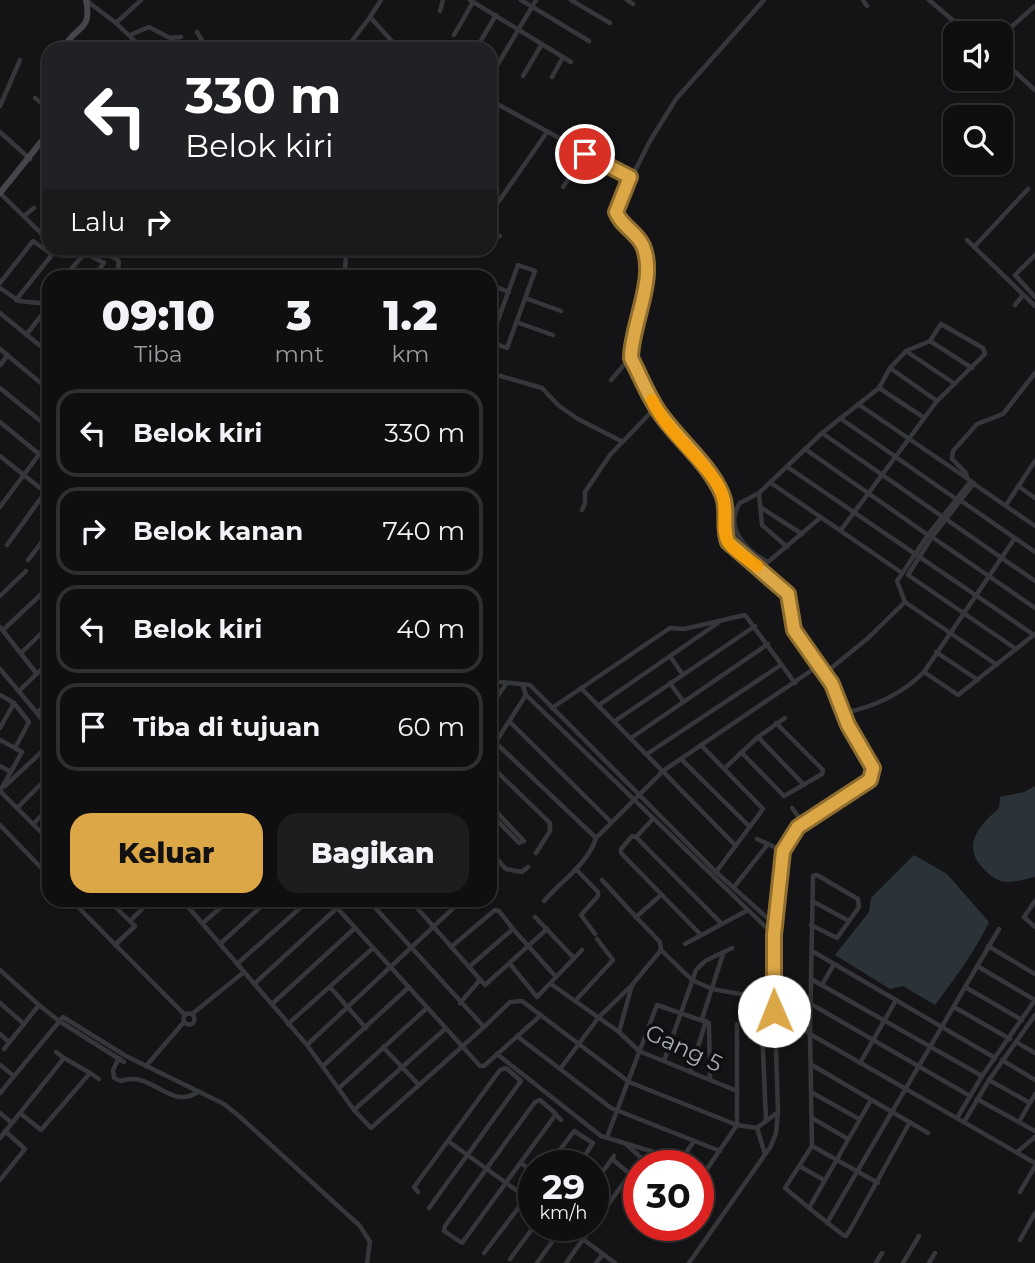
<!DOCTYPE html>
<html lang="id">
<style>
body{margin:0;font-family:Montserrat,sans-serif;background:#1d1d1e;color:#f1f3f6;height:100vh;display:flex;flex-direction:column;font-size:26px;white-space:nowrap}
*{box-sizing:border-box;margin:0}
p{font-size:23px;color:#9b9c9f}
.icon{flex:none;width:38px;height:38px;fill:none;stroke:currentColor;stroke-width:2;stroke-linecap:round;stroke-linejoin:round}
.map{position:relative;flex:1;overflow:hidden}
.sheet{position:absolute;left:42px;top:270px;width:455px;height:637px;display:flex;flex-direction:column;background:#0f0f10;border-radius:21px;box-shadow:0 2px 5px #0004,0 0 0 2px #2f2f30}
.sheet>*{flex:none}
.banner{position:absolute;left:42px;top:42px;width:455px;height:214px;border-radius:21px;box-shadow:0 2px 5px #0004,0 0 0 2px #2f2f30;background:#202124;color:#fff;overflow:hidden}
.tools{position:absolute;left:943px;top:21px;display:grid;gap:14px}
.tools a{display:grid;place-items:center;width:70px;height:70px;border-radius:14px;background:#0f0f10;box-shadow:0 2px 5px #0004,0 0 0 2px #2f2f30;font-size:35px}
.speed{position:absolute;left:518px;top:1150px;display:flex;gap:14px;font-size:35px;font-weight:700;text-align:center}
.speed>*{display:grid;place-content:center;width:91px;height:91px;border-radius:50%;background:#0f0f10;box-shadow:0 2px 5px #0004,0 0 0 2px #2f2f30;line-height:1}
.speed small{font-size:18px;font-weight:400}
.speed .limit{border:10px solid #d22;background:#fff;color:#111}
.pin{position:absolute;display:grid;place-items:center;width:60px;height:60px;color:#fff;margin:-30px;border:4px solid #fff;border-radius:50%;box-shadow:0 2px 7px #0007}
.me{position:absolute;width:77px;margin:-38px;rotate:359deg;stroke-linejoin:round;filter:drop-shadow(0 0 5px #0008)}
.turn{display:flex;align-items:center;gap:24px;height:147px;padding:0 28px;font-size:32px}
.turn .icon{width:91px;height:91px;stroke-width:2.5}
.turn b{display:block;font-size:49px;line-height:60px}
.then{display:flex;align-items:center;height:66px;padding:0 28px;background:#0003;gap:14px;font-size:26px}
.eta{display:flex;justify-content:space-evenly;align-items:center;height:119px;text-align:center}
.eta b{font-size:42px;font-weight:800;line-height:49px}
.primary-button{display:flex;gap:14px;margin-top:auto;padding:14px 28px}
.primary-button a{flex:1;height:80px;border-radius:21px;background:#dca746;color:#111;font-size:28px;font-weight:800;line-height:80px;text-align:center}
.primary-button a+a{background:#1d1d1e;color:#f1f3f6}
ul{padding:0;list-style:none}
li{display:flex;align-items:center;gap:21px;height:88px;margin:0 14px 10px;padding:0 14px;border:4px solid #2f2f30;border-radius:21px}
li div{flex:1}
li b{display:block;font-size:26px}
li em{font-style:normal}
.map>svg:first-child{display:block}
.water{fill:#2c3338}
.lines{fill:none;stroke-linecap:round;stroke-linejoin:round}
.street{stroke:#36373a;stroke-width:4.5}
.secondary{stroke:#44464a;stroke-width:6}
.route-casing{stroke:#8f6d2e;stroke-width:18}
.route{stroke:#dca746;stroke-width:12}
.slow{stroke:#f59e0b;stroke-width:12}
.labels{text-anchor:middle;stroke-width:7;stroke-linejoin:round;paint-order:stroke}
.street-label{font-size:23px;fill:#a8acb4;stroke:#0f0f11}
</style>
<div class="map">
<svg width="1035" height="1263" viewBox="0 0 1035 1263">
<rect width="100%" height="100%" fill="#141416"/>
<g class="water">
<path d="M1035,786V877C1026,879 1016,882 1007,882C998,882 989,875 983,868C961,845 980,825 999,808L1000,797L1024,792Z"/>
<path d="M914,855L947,874L989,922C975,952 955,978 935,1005L903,986L890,989L835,955L869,912L871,898Z"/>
</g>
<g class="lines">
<g class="street">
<polyline points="381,0 370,17 399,49"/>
<polyline points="470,0 571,62"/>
<polyline points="521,0 589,41"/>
<polyline points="571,0 610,23"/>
<polyline points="627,0 633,4"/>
<polyline points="863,0 867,6"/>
<polyline points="929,0 968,33"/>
<polyline points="87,1 116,23 143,49"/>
<polyline points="440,11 443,0"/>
<polyline points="116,23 141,0"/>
<polyline points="197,32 204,44 204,49"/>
<polyline points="130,35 149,27 170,38 181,37"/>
<polyline points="454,35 473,2"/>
<polyline points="1001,36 1035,6"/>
<polyline points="346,49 370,17"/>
<polyline points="476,49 496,15"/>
<polyline points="1001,59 1035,90"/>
<polyline points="495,69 536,0"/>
<polyline points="523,76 542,44"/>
<polyline points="552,77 563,57"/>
<polyline points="35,98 49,109"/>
<polyline points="490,100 630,177"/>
<polyline points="0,106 20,60"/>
<polyline points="0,132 30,159"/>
<polyline points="563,187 585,154"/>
<polyline points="0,193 49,241"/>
<polyline points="490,214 547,132"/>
<polyline points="24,216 34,208"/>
<polyline points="490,232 500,236"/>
<polyline points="41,234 49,227"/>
<polyline points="967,240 1035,306"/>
<polyline points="974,247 1028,189"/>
<polyline points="57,248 60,251 64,248"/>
<polyline points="93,248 117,259 119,262 117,276"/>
<polyline points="342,248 346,255 345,268 351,276"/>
<polyline points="1035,255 1015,275 1035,297"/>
<polyline points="116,258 126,248"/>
<polygon points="518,265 535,271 507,348 490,342"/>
<polyline points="65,276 85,253 104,263 94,276"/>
<polyline points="0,283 33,241 50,253 51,256 16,300"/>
<polyline points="490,285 509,292"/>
<polyline points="0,288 19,301 49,304"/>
<polyline points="525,298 561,311"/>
<polyline points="1015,305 1023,295"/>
<polyline points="490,312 500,316"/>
<polyline points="0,313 49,353"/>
<polyline points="516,322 553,335"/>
<polyline points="26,335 41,316 49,318"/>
<polyline points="930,341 972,368"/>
<polyline points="0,349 49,390"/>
<polyline points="906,351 955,384"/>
<polyline points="0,365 8,355"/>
<polyline points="490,365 498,344"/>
<polyline points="890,368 937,401"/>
<polyline points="490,373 542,388 559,406 578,419 621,441"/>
<polyline points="611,380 630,358"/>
<polyline points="0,388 49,428"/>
<polyline points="879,388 923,417"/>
<polyline points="858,404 971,481 928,535 897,581 905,602 997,665"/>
<polyline points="840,418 956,499"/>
<polyline points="0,422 39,454"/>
<polyline points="822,433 1035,581"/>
<polyline points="805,449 928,535"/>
<polyline points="0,456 49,495"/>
<polyline points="789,468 1034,635"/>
<polyline points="967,478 966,473 952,459 953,451 977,424 1003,414 1035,373"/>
<polyline points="971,482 1035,526"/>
<polyline points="771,483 902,573"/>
<polyline points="974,483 932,537 908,575 1016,649"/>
<polyline points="1018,486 1035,498"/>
<polyline points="759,494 762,525 787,547"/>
<polyline points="960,500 1035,552"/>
<polyline points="1006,505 1035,461"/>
<polyline points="0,507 49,441"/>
<polyline points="760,507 802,534"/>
<polyline points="582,510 585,503 585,492 610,455 656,407"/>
<path d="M820,518L768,562C747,551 723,528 740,503L759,493L822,433L879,388L890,368L906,351L930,341L941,324L983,348L985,354L937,401L841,530"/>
<polyline points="932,537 1035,608"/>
<polyline points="1015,538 924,672 958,695 1035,634"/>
<polyline points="7,545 49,487"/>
<polyline points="28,560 49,533"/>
<polyline points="0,596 26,571"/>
<polyline points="0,627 37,674"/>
<polyline points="3,630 49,587"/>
<polyline points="936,652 978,680"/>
<polyline points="21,653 49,626"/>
<polyline points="670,656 683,675"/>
<polyline points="0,669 37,713 49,701"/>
<polyline points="825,673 867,639 905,602"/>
<polyline points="490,681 530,685 716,872 774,924"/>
<polyline points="670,683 683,701"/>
<polyline points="523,686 526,695 774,935"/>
<polyline points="581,688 736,846"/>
<polyline points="19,691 49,662"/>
<polyline points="0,695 14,703 29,722 15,748"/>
<polyline points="599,705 718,623"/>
<polyline points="490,707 506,684"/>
<polyline points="552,708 670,628 684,629 745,615 795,683"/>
<polyline points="37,713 49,730"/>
<path d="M843,713C874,707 902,694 924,672"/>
<polyline points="615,721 755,626"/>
<polyline points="510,722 611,822"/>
<polyline points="0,728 14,703"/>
<polyline points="758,737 804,785"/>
<polyline points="631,738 768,644"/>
<polyline points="0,740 22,752 0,791"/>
<polyline points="496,743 596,838 663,771 818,666"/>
<polyline points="701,745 763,809 716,872"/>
<polyline points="490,751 526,695"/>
<polyline points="741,752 784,796 822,774 823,770 776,723"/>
<polyline points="647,754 781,665"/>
<polyline points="681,759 750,827"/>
<polyline points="490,765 550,823 550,831 536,853"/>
<polyline points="0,766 11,772"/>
<polyline points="725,768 758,737 785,718"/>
<polyline points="5,786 49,745"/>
<polyline points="0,791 49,840"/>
<polyline points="490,805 524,841 519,843 490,813"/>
<polyline points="17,808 49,776"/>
<polyline points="792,808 803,823"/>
<polyline points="33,824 49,808"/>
<polyline points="0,825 49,876"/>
<polyline points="636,837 652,820"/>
<polyline points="757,839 783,851"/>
<polyline points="490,852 506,869 522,872 528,867"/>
<polyline points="576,869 598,892 598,896 581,915 595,934"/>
<polyline points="490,871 500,862"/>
<polyline points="602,880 636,917"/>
<polyline points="734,887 768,844"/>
<polyline points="661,895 636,917 660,942 661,950 692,980 712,989 774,1000"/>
<polyline points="71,900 185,1015"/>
<polyline points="108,900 135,926 115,945"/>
<polyline points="190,900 189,908 307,1045 354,1110 371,1128 484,1027"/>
<polyline points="330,900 480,1066 484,1066 541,1015"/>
<polyline points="368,900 484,1027 510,1002 522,1001 629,1082 737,1125 757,1128"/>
<polyline points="410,900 485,985 547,929"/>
<path d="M544,901C561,881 588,864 596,838"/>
<polyline points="812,901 849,921"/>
<polyline points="1035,901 1024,917 1035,927"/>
<polyline points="114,905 120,900"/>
<polyline points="535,917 574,958"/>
<polyline points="130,921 151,900"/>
<polyline points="203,923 229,900"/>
<polyline points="701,935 621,853 621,849 632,836 636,837 721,923"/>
<polyline points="220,944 268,900"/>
<polyline points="685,944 746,911"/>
<polyline points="988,946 1035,974"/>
<polyline points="451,947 495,910 499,911 513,929"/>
<polyline points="812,951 995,1058"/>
<polyline points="237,964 309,900"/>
<polyline points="510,964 537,997 582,950"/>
<polyline points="977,966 1035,1000"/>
<polyline points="469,967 513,929 556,977"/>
<polyline points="0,970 39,1005 4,1049"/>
<polyline points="811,979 982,1076"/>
<polyline points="254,984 337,908"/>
<polyline points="551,984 619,1032 639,1051 737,1091"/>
<polyline points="632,985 661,950"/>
<polyline points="822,985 834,964"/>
<polyline points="330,987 366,1028"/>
<polyline points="965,987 1022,1020"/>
<polyline points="576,1000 613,960 597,939"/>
<polyline points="0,1003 24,1024"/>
<polyline points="460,1003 480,980"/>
<polyline points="272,1004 355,928"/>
<polyline points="811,1004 970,1096"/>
<polyline points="39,1005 59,1021 124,1062"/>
<polyline points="954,1007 1010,1039"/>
<polyline points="774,1011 789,1016 810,1034 1035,1163"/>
<circle cx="189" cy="1019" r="5.5"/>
<polyline points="192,1014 244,972"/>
<polyline points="702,1019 723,954"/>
<polyline points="288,1024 373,948"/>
<polyline points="775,1024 793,1021"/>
<polyline points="762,1028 766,1120"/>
<polyline points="0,1034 9,1042"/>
<polyline points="517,1036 611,1108 720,1151"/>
<polyline points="1016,1042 1035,1053"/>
<polyline points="307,1045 462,900"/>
<polyline points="383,1047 419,1085"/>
<polyline points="56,1052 64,1058"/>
<polyline points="497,1054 601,1136 680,1160"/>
<path d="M119,1058L113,1070L114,1078L121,1081C153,1070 169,1111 198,1092"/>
<polyline points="1002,1060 1035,1080"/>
<polyline points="664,1061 696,970 705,961 732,948"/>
<polyline points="860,1063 896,1000"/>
<polyline points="0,1065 14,1076"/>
<polyline points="812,1065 928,1133"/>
<polyline points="146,1066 184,1022"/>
<polyline points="323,1066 409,987"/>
<polyline points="560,1069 599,1017 632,985 619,1032"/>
<polyline points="690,1072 706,1021"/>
<polyline points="90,1073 99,1079"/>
<polyline points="989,1080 1030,1103"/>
<polyline points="339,1088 427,1008"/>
<polyline points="811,1092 859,1119"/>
<polyline points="0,1093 63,1017 126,1056 224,1104 239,1116 360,1226 370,1242 367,1263"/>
<polyline points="977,1099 1035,1131"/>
<polygon points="540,1100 556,1114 462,1243 444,1231 445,1226 535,1102"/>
<polyline points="871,1100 809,1208 843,1235 846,1236 850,1230 910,1122"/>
<polyline points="354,1110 445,1029"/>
<polyline points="0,1113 12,1123 0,1138"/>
<polyline points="556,1115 561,1120"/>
<polyline points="812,1118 848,1139"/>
<polyline points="957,1118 982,1076 1035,1000"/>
<polyline points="964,1122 989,1080 1035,1015"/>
<polyline points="1019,1122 1035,1094"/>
<polyline points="12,1123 64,1058 90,1073 41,1130 20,1113"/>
<polyline points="607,1137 657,1005 709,1023 710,1079"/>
<polyline points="448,1141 534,1203"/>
<polyline points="626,1144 650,1166"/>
<polyline points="812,1146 878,1183"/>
<polyline points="1017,1152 1035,1137"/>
<polyline points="765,1154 757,1128 778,1112"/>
<polyline points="521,1163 534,1173"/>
<polyline points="548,1166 574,1131 593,1143 578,1166"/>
<polyline points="677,1166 694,1141"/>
<polyline points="801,1167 824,1180"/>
<polyline points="0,1180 25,1149 5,1131"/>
<polyline points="698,1182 737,1125 737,1024"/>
<polyline points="593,1185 614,1156"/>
<polyline points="418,1192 414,1187 500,1070 506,1068 521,1081 429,1208"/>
<polyline points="1020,1192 1035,1166"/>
<polyline points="809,1208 785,1188 812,1146 810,1034 813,876 817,875 858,899 859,907 837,938 811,925"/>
<polyline points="827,1223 999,929"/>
<polyline points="564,1225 615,1263"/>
<polyline points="1020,1240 1035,1213"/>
<polyline points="484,1253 526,1198"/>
<polyline points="510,1259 535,1225"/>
<polyline points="537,1263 564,1225"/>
<polyline points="566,1263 630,1174 612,1159"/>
<polyline points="596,1263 603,1254"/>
<path d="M689,1263L771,1146L776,1133L778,1112L773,958L783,851L792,834L803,823L870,781L873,768L848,725L832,684L794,630L788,594L728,542C722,526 729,510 722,494C709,464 681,442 662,416C649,399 641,377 630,358C631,326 650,290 645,254C642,234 616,227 616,208L650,141L676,99L764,0"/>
<polyline points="876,1263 882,1253"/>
<polyline points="903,1263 919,1236"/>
<polyline points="929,1263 935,1253"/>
</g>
<g class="secondary">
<path d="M64,49C73,25 93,34 86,0"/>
<polyline points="0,193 49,132"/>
</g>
</g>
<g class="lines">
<g class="route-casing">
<path id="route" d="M585,154L630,177L616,212C621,226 637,232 643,246C657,279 631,325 631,358C641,377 649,399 662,416C681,442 709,464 722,494C729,510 722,526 728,542L788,594L794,630L832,684L848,725L873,768L870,780L798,827L783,851L774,935V1011"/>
</g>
<use href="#route" class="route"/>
<path class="slow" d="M652,400C667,433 699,455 718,485C731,507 719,526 728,542C734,552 748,559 757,566"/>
</g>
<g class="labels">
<g class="street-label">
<text transform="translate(684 1048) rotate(25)" y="8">Gang 5</text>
</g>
</g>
</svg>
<div class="tools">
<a><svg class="icon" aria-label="sound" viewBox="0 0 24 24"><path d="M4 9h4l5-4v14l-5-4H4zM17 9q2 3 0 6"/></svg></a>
<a><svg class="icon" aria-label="search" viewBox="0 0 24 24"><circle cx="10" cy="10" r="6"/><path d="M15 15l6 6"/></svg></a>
</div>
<div class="speed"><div>29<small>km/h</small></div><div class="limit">30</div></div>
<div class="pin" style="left:585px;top:154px;background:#d93025"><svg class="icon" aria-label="arrive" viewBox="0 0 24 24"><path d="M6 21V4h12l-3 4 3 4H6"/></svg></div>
<svg class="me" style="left:774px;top:1011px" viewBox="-20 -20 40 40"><circle r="19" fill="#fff"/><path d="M0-13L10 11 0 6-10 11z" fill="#dca746"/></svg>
<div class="banner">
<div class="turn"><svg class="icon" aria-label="left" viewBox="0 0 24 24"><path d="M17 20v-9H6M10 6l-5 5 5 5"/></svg><div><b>330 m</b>Belok kiri</div></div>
<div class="then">Lalu<svg class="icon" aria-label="right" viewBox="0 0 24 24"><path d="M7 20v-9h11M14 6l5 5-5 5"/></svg></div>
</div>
<section class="sheet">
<div class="eta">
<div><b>09:10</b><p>Tiba</p></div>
<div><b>3</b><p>mnt</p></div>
<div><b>1.2</b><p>km</p></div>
</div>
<ul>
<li><svg class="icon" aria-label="left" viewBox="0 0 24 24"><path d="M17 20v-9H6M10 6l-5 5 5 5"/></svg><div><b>Belok kiri</b></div><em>330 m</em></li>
<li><svg class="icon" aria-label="right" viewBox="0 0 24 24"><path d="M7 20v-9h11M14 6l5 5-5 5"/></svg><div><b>Belok kanan</b></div><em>740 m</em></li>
<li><svg class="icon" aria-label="left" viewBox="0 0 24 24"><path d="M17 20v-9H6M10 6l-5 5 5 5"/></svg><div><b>Belok kiri</b></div><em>40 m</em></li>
<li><svg class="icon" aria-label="arrive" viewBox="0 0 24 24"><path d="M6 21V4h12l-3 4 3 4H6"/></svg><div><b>Tiba di tujuan</b></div><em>60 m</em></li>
</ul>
<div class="primary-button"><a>Keluar</a><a>Bagikan</a></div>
</section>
</div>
